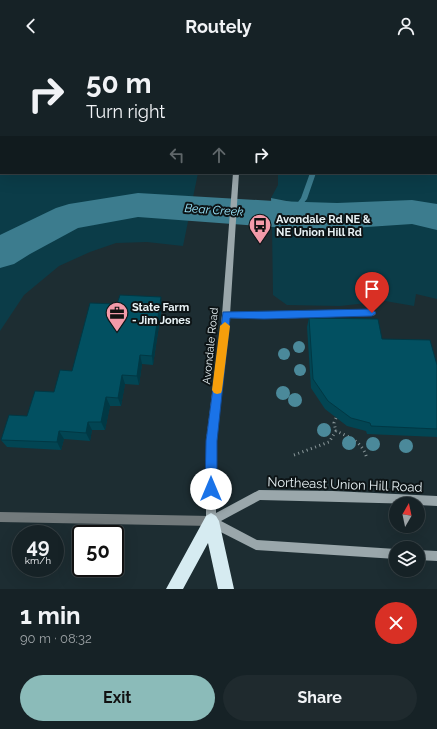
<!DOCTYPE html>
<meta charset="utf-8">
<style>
body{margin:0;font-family:Raleway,sans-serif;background:#1f2a2e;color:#f1f3f6;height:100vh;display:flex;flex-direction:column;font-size:15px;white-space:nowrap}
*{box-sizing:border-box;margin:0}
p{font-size:13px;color:#9ea4a7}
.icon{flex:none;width:22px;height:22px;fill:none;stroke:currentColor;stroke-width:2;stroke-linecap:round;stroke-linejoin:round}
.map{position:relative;height:537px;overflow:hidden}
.sheet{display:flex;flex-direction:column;background:#162226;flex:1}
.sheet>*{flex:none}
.banner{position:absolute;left:0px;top:0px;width:437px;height:122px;box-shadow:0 4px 16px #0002,0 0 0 1px #353f43;background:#162226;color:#f1f3f6;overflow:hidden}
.needle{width:26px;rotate:9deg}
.buttons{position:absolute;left:389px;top:445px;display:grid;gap:8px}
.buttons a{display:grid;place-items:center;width:36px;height:36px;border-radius:50%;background:#162226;box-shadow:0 4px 16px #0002,0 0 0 1px #353f43;font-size:20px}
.speed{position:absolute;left:12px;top:473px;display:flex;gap:8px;font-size:20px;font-weight:700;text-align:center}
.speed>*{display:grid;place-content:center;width:52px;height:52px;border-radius:50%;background:#162226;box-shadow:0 4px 16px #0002,0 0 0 1px #353f43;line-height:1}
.speed small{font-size:10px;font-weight:400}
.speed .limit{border:2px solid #111;border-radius:6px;background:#fff;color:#111}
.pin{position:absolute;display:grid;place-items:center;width:34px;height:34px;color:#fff;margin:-41px -17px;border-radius:50% 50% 50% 0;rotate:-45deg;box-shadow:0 0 4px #0007}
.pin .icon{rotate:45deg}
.me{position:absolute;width:44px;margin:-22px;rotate:0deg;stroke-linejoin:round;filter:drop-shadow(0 0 3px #0008)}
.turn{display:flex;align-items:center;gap:14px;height:84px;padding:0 20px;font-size:18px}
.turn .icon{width:52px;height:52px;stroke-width:2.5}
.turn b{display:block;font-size:28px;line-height:34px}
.lanes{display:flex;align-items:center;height:38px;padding:0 20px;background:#0003;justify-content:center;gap:20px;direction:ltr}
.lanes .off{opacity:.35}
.round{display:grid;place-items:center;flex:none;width:42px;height:42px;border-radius:21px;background:#1f2a2e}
.head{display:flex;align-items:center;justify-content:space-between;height:68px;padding:0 20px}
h1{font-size:24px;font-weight:700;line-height:30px}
.button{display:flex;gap:8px;margin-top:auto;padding:8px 20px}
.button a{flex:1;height:46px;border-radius:24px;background:#8bbbb9;color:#111;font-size:16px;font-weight:700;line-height:46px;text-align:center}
.button a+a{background:#1f2a2e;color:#f1f3f6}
header{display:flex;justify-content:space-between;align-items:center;height:52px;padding:0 20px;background:#162226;font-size:18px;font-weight:700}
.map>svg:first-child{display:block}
.green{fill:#0b3c48}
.water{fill:#3c7c8e}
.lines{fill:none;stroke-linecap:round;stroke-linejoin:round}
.stream{fill:#3c7c8e;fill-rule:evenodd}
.river{fill:#3c7c8e;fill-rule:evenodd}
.path{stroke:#8b989b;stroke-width:3;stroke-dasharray:1 3.5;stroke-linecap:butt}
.service{fill:#727a7c;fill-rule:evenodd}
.tertiary{fill:#727a7c;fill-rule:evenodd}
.secondary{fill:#9aa7ab;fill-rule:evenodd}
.motorway{fill:#d6ebf1;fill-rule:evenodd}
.tree{fill:#4b899a}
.wall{fill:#024553}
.shaded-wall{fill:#013844}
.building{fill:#025061;stroke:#013844}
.route{fill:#1a73e8;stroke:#114b97}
.slow{fill:#f59e0b}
.labels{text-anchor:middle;stroke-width:4;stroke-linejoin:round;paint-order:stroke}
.poi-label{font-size:11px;font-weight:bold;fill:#e9f3f6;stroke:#0d1416;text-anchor:start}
.street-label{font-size:11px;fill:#e9f3f6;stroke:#0d1416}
.water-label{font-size:12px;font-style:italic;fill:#9ae6fd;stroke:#0d1416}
.near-street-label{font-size:13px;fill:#e9f3f6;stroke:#0d1416}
</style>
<header><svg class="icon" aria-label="back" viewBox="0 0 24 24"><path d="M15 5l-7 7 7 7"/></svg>Routely<svg class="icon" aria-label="person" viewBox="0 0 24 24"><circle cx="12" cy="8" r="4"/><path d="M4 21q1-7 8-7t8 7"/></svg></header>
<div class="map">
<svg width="437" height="537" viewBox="0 0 437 537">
<rect width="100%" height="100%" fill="#1d2d32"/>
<g class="green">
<polygon points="299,0 437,0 437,157 393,153 302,152 271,146 278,133 278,121 436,121 436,1"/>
<polygon points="0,78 1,121 198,121 183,194 147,190 116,191 90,200 59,214 24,243 0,279"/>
<polygon points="359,167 375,170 410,170 437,175 437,247 416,242 414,254 385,249 340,254 287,253 273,243 272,172 297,171 313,175"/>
</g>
<polygon class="water" points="271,146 302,152 393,153 437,157 437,175 410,170 375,170 359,167 313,175 297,171 272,172"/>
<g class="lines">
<g class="stream">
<polygon points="355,0 361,0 355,1"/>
<polygon points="310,121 316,121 307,147 297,159 293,159 293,157 301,146"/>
</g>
<polygon class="river" points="138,141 274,149 337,151 412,148 437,152 437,178 412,172 337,177 274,175 138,165 78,176 30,202 14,212 0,216 0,183 2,182 56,156 69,152"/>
<g class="path">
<polyline points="336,366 334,371 336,379"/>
<path d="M294,403L329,390L336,379C351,386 363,390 367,407"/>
</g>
<polygon class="service" points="372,258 375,259 376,261 375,263 372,264 264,267 226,266 223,265 222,263 223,261 226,260 264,261"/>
<g class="tertiary">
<rect x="0" y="60" width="1" height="4"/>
<polygon points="0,460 211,464 215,465 216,469 215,473 211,474 0,470"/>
</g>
<g class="secondary">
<rect x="269" y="0" width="4" height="1"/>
<polygon points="233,121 239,121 230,263 216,389 216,461 259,438 333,439 437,444 437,454 418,453 418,452 260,448 221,469 257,488 396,497 396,507 256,498 207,473 206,469 206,389 222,263"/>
<polygon points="418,498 437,499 437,509 418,508"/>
</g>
<polygon class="motorway" points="211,461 216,464 219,469 234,537 218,537 208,491 183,537 166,537 206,464"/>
</g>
<g class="tree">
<circle cx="299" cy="295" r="6"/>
<circle cx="284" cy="302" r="6"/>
<circle cx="300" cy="318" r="6"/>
<circle cx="283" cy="341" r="7"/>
<circle cx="295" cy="348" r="7"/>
<circle cx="324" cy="378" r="7"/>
<circle cx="349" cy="391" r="7"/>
<circle cx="373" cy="392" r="7"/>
<circle cx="406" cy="394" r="7"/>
</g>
<g class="wall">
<polygon points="158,0 214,0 214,1 159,1"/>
<polygon points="162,254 153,313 142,312 139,333 125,332 121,354 110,354 105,378 92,378 90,389 64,387 61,398 7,395 1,388 54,340 72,319"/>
<polygon points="309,266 382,287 437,313 437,385 367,382 366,379 347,374 325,357 311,336 307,275"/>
</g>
<g class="shaded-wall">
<polygon points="161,245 162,254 153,313 152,304"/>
<polygon points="140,303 142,312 139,333 137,324"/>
<polygon points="122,323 125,332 121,354 118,346"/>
<polygon points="106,345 110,354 105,378 101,370"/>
<polygon points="88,370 92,378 90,389 86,381"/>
<polygon points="59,379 64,387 61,398 57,390"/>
</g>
<g class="building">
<polygon points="168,0 211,0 210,1 169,1"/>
<polygon points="120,243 161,245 152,304 140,303 137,324 122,323 118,346 106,345 101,370 88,370 86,381 59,379 57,390 1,388 9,363 27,364 35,339 54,340 60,318 72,319 90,251 117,252"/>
<polygon points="309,266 378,267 382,287 430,288 437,313 437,377 371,374 370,371 351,366 328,349 313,327"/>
</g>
<polygon class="route" points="372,257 376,261 372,264 264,267 230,266 217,389 217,437 215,441 211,442 207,441 205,437 206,389 223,260"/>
<polygon class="slow" points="225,270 230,274 222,338 221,341 217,342 214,341 212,338 220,274"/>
<defs>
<g id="bus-pin" transform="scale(1.15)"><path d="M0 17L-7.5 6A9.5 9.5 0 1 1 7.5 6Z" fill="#f39aa9" stroke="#0d1416"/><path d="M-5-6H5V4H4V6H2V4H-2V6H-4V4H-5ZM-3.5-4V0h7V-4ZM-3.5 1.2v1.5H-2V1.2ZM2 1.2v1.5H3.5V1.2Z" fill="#111"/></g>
<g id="office-pin" transform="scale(1.15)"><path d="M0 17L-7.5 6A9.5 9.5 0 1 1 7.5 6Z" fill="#f39aa9" stroke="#0d1416"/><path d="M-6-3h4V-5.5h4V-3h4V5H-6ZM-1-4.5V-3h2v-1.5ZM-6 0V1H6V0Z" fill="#111"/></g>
</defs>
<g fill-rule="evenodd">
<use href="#bus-pin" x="260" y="173"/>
<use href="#office-pin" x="117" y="261"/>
</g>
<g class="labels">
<g class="poi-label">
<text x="276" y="171">Avondale Rd NE &amp;<tspan x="276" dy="13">NE Union Hill Rd</tspan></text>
<text x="132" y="259">State Farm<tspan x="132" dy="13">- Jim Jones</tspan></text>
</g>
<g class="street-label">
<text transform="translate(210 294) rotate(-84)" y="4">Avondale Road</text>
</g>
<g class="water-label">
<text transform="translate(214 158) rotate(4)" y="4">Bear Creek</text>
</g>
<g class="near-street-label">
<text transform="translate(345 432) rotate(2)" y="5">Northeast Union Hill Road</text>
</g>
</g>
</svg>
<div class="buttons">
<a><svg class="needle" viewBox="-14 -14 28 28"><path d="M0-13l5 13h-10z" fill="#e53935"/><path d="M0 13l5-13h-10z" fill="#9ea4a7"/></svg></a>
<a><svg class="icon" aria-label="layers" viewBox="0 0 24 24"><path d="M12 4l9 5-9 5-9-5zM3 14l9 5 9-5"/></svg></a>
</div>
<div class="speed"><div>49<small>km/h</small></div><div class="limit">50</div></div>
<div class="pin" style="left:372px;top:261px;background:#d93025"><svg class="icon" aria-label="arrive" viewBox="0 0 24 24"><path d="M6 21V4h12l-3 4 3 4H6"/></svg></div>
<svg class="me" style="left:211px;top:437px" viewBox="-20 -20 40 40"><circle r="19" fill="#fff"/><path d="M0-13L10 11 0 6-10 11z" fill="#1a73e8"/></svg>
<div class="banner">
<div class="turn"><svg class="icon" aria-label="right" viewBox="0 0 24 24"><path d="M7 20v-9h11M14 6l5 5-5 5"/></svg><div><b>50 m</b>Turn right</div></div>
<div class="lanes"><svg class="icon off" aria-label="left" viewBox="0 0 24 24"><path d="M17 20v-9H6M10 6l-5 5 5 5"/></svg><svg class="icon off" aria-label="ahead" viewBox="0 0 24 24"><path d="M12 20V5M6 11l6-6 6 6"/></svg><svg class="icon" aria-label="right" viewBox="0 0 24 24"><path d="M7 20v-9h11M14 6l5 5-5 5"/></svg></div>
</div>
</div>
<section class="sheet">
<div class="head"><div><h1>1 min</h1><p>90 m · 08:32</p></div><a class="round" style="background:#d93025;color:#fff"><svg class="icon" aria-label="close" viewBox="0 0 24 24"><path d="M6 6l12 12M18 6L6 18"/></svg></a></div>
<div class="button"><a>Exit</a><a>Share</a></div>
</section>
